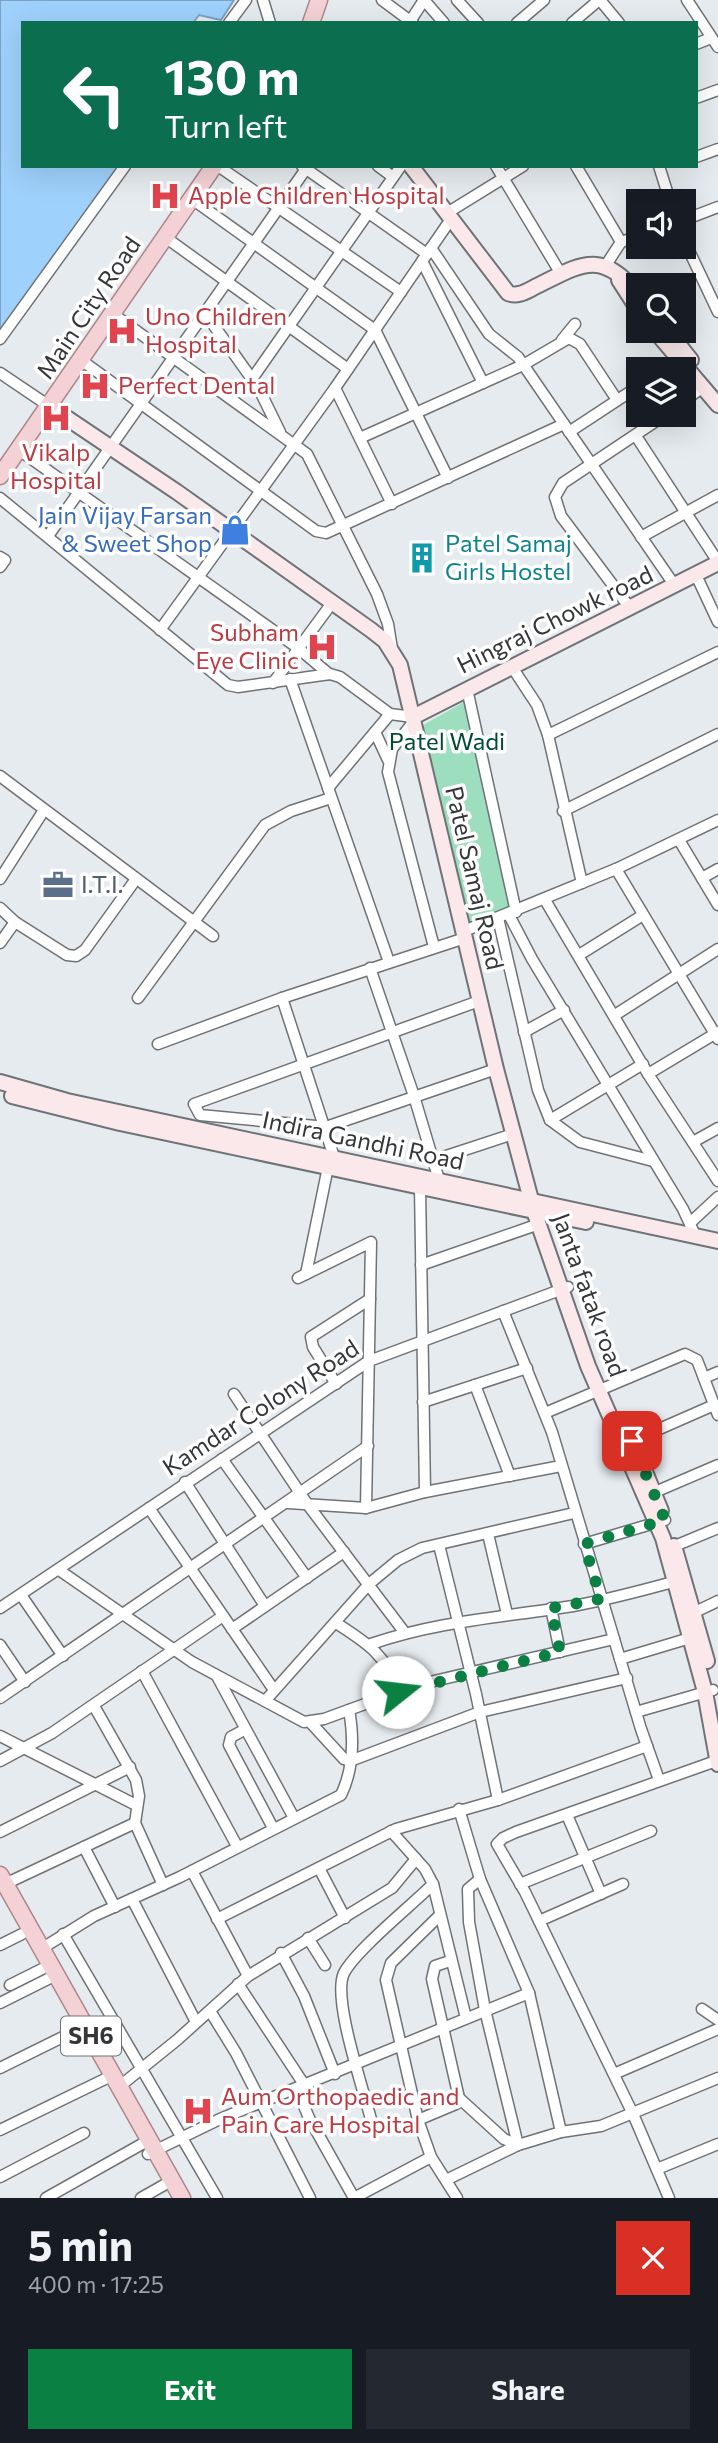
<!DOCTYPE html>
<meta charset="utf-8">
<style>
body{margin:0;font-family:Commissioner,sans-serif;background:#242831;color:#f1f3f6;height:100vh;display:flex;flex-direction:column;font-size:26px;white-space:nowrap}
*{box-sizing:border-box;margin:0}
p{font-size:23px;color:#9ea1a6}
.icon{flex:none;width:38px;height:38px;fill:none;stroke:currentColor;stroke-width:2;stroke-linecap:round;stroke-linejoin:round}
.map{position:relative;height:2198px;overflow:hidden}
.drawer{display:flex;flex-direction:column;background:#171b24;flex:1}
.drawer>*{flex:none}
.guide{position:absolute;left:21px;top:21px;width:677px;height:147px;border-radius:0px;box-shadow:0 7px 28px #0002;background:#0b6e4f;color:#fff;overflow:hidden}
.buttons{position:absolute;left:626px;top:189px;display:grid;gap:14px}
.buttons a{display:grid;place-items:center;width:70px;height:70px;border-radius:0px;background:#171b24;box-shadow:0 7px 28px #0002;font-size:35px}
.pin{position:absolute;display:grid;place-items:center;width:60px;height:60px;color:#fff;margin:-30px;border-radius:14px;box-shadow:0 4px 10px #0006}
.me{position:absolute;width:77px;margin:-38px;rotate:74deg;stroke-linejoin:round;filter:drop-shadow(0 0 5px #0008)}
.turn{display:flex;align-items:center;gap:24px;height:147px;padding:0 28px;font-size:32px}
.turn .icon{width:91px;height:91px;stroke-width:2.5}
.turn b{display:block;font-size:49px;line-height:60px}
.round{display:grid;place-items:center;flex:none;width:74px;height:74px;border-radius:0px;background:#242831}
.summary{display:flex;align-items:center;justify-content:space-between;height:119px;padding:0 28px}
h1{font-size:42px;font-weight:700;line-height:52px}
.action{display:flex;gap:14px;margin-top:auto;padding:14px 28px}
.action a{flex:1;height:80px;border-radius:0px;background:#0b8043;color:#fff;font-size:28px;font-weight:700;line-height:80px;text-align:center}
.action a+a{background:#242831;color:#f1f3f6}
.map>svg:first-child{display:block}
.green{fill:#9cdebe}
.water{fill:#9ed1fc;stroke:#7ea2c1;stroke-width:2}
.lines{fill:none;stroke-linecap:round;stroke-linejoin:round}
.street-casing{stroke:#6f7377;stroke-width:13}
.secondary-casing{stroke:#6f7377;stroke-width:18}
.primary-casing{stroke:#ac878b;stroke-width:19}
.street{stroke:#fff;stroke-width:10}
.secondary{stroke:#fae8ea;stroke-width:14}
.primary{stroke:#f4d1d4;stroke-width:16}
.route{stroke:#0b8043;stroke-width:12;stroke-dasharray:0 21.6}
.labels{text-anchor:middle;stroke-width:7;stroke-linejoin:round;paint-order:stroke}
.shield{fill:#fff;stroke:#717274;stroke-width:2}
.shield-label{font-size:23px;font-weight:bold;fill:#343638}
.health-label{font-size:24px;fill:#be3a42;stroke:#fff;text-anchor:start}
.street-label{font-size:24px;fill:#343638;stroke:#fff}
.shop-label{font-size:24px;fill:#366cbe;stroke:#fff;text-anchor:end}
.culture-label{font-size:24px;fill:#0d838f;stroke:#fff;text-anchor:start}
.park-label{font-size:24px;fill:#014b32;stroke:#fff}
.service-label{font-size:24px;fill:#4e5e75;stroke:#fff;text-anchor:start}
</style>
<div class="map">
<svg width="718" height="2198" viewBox="0 0 718 2198">
<rect width="100%" height="100%" fill="#e6ebef"/>
<polygon class="green" points="464,702 513,907 470,922 416,729"/>
<polygon class="water" points="0,0 234,0 221,20 199,15 193,23 23,23 23,166 119,166 0,338"/>
<g class="lines">
<g class="street-casing">
<g id="street">
<polyline points="263,0 270,23"/>
<polyline points="382,0 413,23"/>
<polyline points="424,0 444,23"/>
<polyline points="457,0 478,23"/>
<polyline points="600,0 619,23"/>
<polyline points="687,0 718,47"/>
<polyline points="229,23 246,0"/>
<polyline points="409,23 424,0"/>
<polyline points="517,23 544,0"/>
<polyline points="572,23 599,0"/>
<polyline points="696,44 711,38"/>
<polyline points="696,98 718,90"/>
<polyline points="696,157 718,149"/>
<polyline points="218,166 401,292"/>
<polyline points="302,166 427,254"/>
<polyline points="378,166 393,177"/>
<polyline points="496,166 561,274"/>
<polyline points="576,166 621,242 606,265"/>
<polyline points="659,166 670,201"/>
<polyline points="192,199 375,330 448,478"/>
<polyline points="447,213 523,166"/>
<polyline points="684,220 718,207"/>
<polyline points="165,237 348,369"/>
<polyline points="684,240 718,312"/>
<polyline points="621,242 639,236"/>
<polyline points="431,248 489,334 518,357 675,586"/>
<polyline points="422,261 483,383"/>
<polyline points="205,313 259,389 280,432"/>
<polyline points="113,314 307,454 377,594 388,624 392,649"/>
<polyline points="0,339 125,166"/>
<polyline points="562,340 575,324"/>
<polyline points="81,360 316,531 326,533 564,424"/>
<polyline points="663,369 678,359"/>
<polyline points="0,373 49,406"/>
<polyline points="252,379 401,166"/>
<polyline points="335,388 392,504"/>
<polyline points="684,401 703,387"/>
<polyline points="569,432 639,386"/>
<polyline points="636,436 718,562"/>
<polyline points="360,438 523,365 569,338 580,344 617,400"/>
<polyline points="19,450 298,648 329,674"/>
<polyline points="0,498 228,685 238,687 330,674 340,677 390,714 413,717"/>
<polyline points="48,536 308,166"/>
<polyline points="641,537 718,495"/>
<polyline points="0,557 5,560 0,567"/>
<polyline points="696,575 718,622"/>
<polyline points="630,608 561,516 555,497 563,483 665,415"/>
<polyline points="160,630 335,388 451,219"/>
<polyline points="512,667 537,705 548,735 582,883"/>
<polyline points="290,679 389,962"/>
<polyline points="273,683 332,603"/>
<polyline points="467,689 516,912"/>
<polyline points="414,721 392,749 388,772 434,947"/>
<polyline points="375,732 388,760"/>
<polyline points="548,735 718,652"/>
<polyline points="0,776 213,936"/>
<polyline points="328,788 390,714"/>
<polyline points="563,811 718,734"/>
<polyline points="679,840 718,905"/>
<polyline points="616,869 718,1039"/>
<polyline points="702,878 718,869"/>
<polyline points="0,879 44,810"/>
<polyline points="545,900 648,1074 718,1181"/>
<polyline points="0,908 15,922 67,955 76,956 85,950 136,879"/>
<polyline points="509,915 532,959 683,1209 696,1237"/>
<polyline points="498,918 538,1090 550,1120 580,1142 653,1161"/>
<polyline points="464,931 616,869 718,820"/>
<polyline points="0,943 15,922"/>
<polyline points="579,955 643,915"/>
<polyline points="370,968 414,1096 439,1180"/>
<polyline points="138,998 265,825 291,811 331,798"/>
<polyline points="282,998 334,1157"/>
<polyline points="479,1001 194,1104 200,1115 326,1127 496,1069"/>
<polyline points="615,1015 718,949"/>
<polyline points="524,1032 564,1010"/>
<polyline points="158,1044 282,998 465,938"/>
<polyline points="648,1074 718,1032"/>
<polyline points="550,1120 643,1064"/>
<polyline points="693,1142 718,1128"/>
<polyline points="434,1160 513,1134"/>
<polyline points="420,1187 425,1492"/>
<polyline points="690,1223 718,1197"/>
<polyline points="421,1265 539,1224"/>
<polyline points="306,1274 328,1167"/>
<polyline points="298,1278 371,1242 366,1508"/>
<polyline points="503,1311 552,1432 641,1729 659,1780"/>
<polyline points="704,1378 718,1372"/>
<polyline points="336,1384 313,1347 311,1337 370,1299"/>
<polyline points="475,1385 510,1476"/>
<polyline points="234,1394 308,1505 405,1633"/>
<polyline points="423,1402 527,1368"/>
<polyline points="545,1413 685,1354 697,1360 718,1415"/>
<polyline points="632,1441 714,1405"/>
<polyline points="222,1459 307,1578"/>
<polyline points="185,1482 265,1606"/>
<polyline points="655,1492 718,1465"/>
<polyline points="288,1503 366,1508 425,1492 561,1466"/>
<polyline points="149,1508 274,1690"/>
<polyline points="488,1534 507,1614"/>
<polyline points="584,1544 665,1520"/>
<polyline points="439,1545 476,1694 498,1800"/>
<polyline points="670,1548 718,1528"/>
<polyline points="59,1570 192,1662 304,1722 324,1719 417,1685 614,1639"/>
<polyline points="21,1595 63,1656"/>
<polyline points="0,1608 369,1361 568,1287"/>
<polyline points="551,1608 560,1652"/>
<polyline points="693,1613 718,1601"/>
<path d="M336,1623C366,1642 388,1656 398,1692"/>
<polyline points="232,1629 344,1552"/>
<path d="M371,1644C437,1621 505,1617 573,1606C606,1600 640,1591 673,1582"/>
<polyline points="0,1645 25,1682"/>
<polyline points="620,1659 690,1638"/>
<polyline points="142,1671 237,1846"/>
<polyline points="218,1678 294,1818"/>
<polyline points="0,1698 368,1446"/>
<polyline points="265,1701 369,1584 398,1560 422,1548 574,1513"/>
<polyline points="94,1706 136,1780 139,1796 135,1823 163,1885"/>
<polyline points="636,1712 713,1690"/>
<polyline points="311,1723 344,1759 350,1761 480,1712 627,1678"/>
<polyline points="244,1730 231,1737 229,1745 273,1828"/>
<polyline points="0,1736 136,1805"/>
<polyline points="0,1761 52,1733 223,1616"/>
<polyline points="459,1809 480,1879 529,1993 561,2132"/>
<polyline points="567,1815 601,1894"/>
<polyline points="391,1831 425,1869 433,1884 466,2018"/>
<polyline points="0,1832 130,1767"/>
<polyline points="84,1847 115,1907"/>
<polyline points="319,1868 345,1918"/>
<polyline points="192,1871 248,1976"/>
<polyline points="480,1879 468,1889 469,1922 485,2010 518,2145"/>
<polyline points="5,1884 135,1823"/>
<polyline points="520,1884 651,1831"/>
<polyline points="132,1899 196,2022"/>
<polyline points="439,1916 391,1963 386,1980 418,2120 431,2157 457,2198"/>
<polyline points="217,1919 396,1829 498,1800 647,1746"/>
<polyline points="539,1921 623,1884"/>
<polyline points="63,1934 217,2198"/>
<polyline points="308,1938 325,1965"/>
<polyline points="0,1945 22,1934"/>
<path d="M41,1949L94,1916L180,1877L341,1795C354,1768 354,1738 349,1710"/>
<polyline points="281,1953 304,1996 335,2074"/>
<polyline points="238,1984 305,2086"/>
<polyline points="10,1985 42,1969"/>
<polyline points="0,2003 48,1979"/>
<polyline points="702,2009 718,2020"/>
<polyline points="210,2011 236,2053 310,2198"/>
<polyline points="0,2068 77,2030"/>
<polyline points="614,2074 718,2029"/>
<polyline points="120,2086 177,2040 248,1976 392,1888 416,1859"/>
<polyline points="297,2089 309,2118 354,2198"/>
<polyline points="459,2098 504,2139 518,2145"/>
<polyline points="418,2120 456,2104 459,2098 432,1979 435,1966 450,1961"/>
<polyline points="0,2130 105,2079"/>
<path d="M374,2131C367,2099 331,1999 344,1973C356,1950 412,1905 433,1884"/>
<polyline points="148,2154 220,2119 529,1993"/>
<polyline points="657,2169 718,2144"/>
<polyline points="0,2177 84,2133"/>
<polyline points="446,2180 518,2145 561,2132 601,2126 718,2078"/>
<polyline points="46,2198 142,2144"/>
<polyline points="141,2198 164,2185"/>
<polyline points="354,2198 431,2157"/>
<polyline points="669,2198 633,2114 525,1892 497,1844 503,1838 516,1832 716,1761"/>
</g>
</g>
<g class="secondary-casing">
<g id="secondary">
<path d="M411,166L508,293C517,297 525,292 533,288C580,265 600,247 639,295"/>
<polyline points="619,280 639,311"/>
<polyline points="655,331 718,405"/>
<polyline points="668,331 691,360"/>
<polyline points="49,406 177,492 371,630 385,641 400,665 496,1069 534,1211 588,1366 663,1538 705,1692 718,1764"/>
<polyline points="413,717 718,563"/>
<polyline points="0,1082 67,1101 718,1241"/>
<polyline points="12,1096 120,1123 586,1222"/>
<polyline points="641,1462 661,1511"/>
<polyline points="674,1546 707,1661"/>
</g>
</g>
<g class="primary-casing">
<g id="primary">
<polyline points="311,23 319,0"/>
<polyline points="0,476 214,166"/>
<polyline points="0,1875 182,2198"/>
</g>
</g>
<use href="#street" class="street"/>
<use href="#secondary" class="secondary"/>
<use href="#primary" class="primary"/>
</g>
<g class="lines">
<polyline class="route" points="398,1692 560,1652 551,1608 601,1599 584,1544 665,1520 632,1441"/>
</g>
<defs>
<g id="hospital-bare" transform="scale(2.415)"><path d="M-5-5h3v3.5h4V-5h3V5h-3V1.5h-4V5h-3Z" fill="#e0444e" stroke="#fff" stroke-width="2.5" paint-order="stroke"/></g>
<g id="shop-bare" transform="scale(2.415)"><path d="M-5-2.5h2.3a2.7 3.5 0 0 1 5.4 0H5L5.5 6h-11ZM-1.5-2.5h3a1.5 2.3 0 0 0-3 0Z" fill="#3f7fe0" stroke="#fff" stroke-width="2.5" paint-order="stroke"/></g>
<g id="building-bare" transform="scale(2.415)"><path d="M-4-6H4V6H1V3H-1V6H-4ZM-2.5-4.3h1.7v1.8h-1.7ZM.8-4.3h1.7v1.8H.8ZM-2.5-1h1.7V.8h-1.7ZM.8-1h1.7V.8H.8Z" fill="#0f9aa8" stroke="#fff" stroke-width="2.5" paint-order="stroke"/></g>
<g id="office-bare" transform="scale(2.415)"><path d="M-6-3h4V-5.5h4V-3h4V5H-6ZM-1-4.5V-3h2v-1.5ZM-6 0V1H6V0Z" fill="#5c6f8a" stroke="#fff" stroke-width="2.5" paint-order="stroke"/></g>
</defs>
<g fill-rule="evenodd">
<use href="#hospital-bare" x="165" y="196"/>
<use href="#hospital-bare" x="122" y="331"/>
<use href="#hospital-bare" x="95" y="386"/>
<use href="#hospital-bare" x="56" y="418"/>
<use href="#shop-bare" x="235" y="530"/>
<use href="#building-bare" x="422" y="558"/>
<use href="#hospital-bare" x="322" y="647"/>
<use href="#office-bare" x="58" y="885"/>
<use href="#hospital-bare" x="198" y="2111"/>
</g>
<g class="labels">
<rect class="shield" x="61" y="2016.5" width="60" height="39" rx="5"/>
<g class="shield-label">
<text x="91" y="2044">SH6</text>
</g>
<g class="health-label">
<text x="188" y="204">Apple Children Hospital</text>
<text x="145" y="325">Uno Children<tspan x="145" dy="28">Hospital</tspan></text>
<text x="118" y="394">Perfect Dental</text>
<text x="56" y="461" text-anchor="middle">Vikalp<tspan x="56" dy="28">Hospital</tspan></text>
<text x="299" y="641" text-anchor="end">Subham<tspan x="299" dy="28">Eye Clinic</tspan></text>
<text x="221" y="2105">Aum Orthopaedic and<tspan x="221" dy="28">Pain Care Hospital</tspan></text>
</g>
<g class="street-label">
<text transform="translate(89 308) rotate(-56)" y="8">Main City Road</text>
<text transform="translate(555 620) rotate(-26)" y="8">Hingraj Chowk road</text>
<text transform="translate(474 878) rotate(77)" y="8">Patel Samaj Road</text>
<text transform="translate(363 1141) rotate(12)" y="8">Indira Gandhi Road</text>
<text transform="translate(589 1295) rotate(70)" y="8">Janta fatak road</text>
<text transform="translate(261 1408) rotate(-33)" y="8">Kamdar Colony Road</text>
</g>
<g class="shop-label">
<text x="212" y="524">Jain Vijay Farsan<tspan x="212" dy="28">&amp; Sweet Shop</tspan></text>
</g>
<g class="culture-label">
<text x="445" y="552">Patel Samaj<tspan x="445" dy="28">Girls Hostel</tspan></text>
</g>
<g class="park-label">
<text x="447" y="750">Patel Wadi</text>
</g>
<g class="service-label">
<text x="81" y="893">I.T.I.</text>
</g>
</g>
</svg>
<div class="buttons">
<a><svg class="icon" aria-label="sound" viewBox="0 0 24 24"><path d="M4 9h4l5-4v14l-5-4H4zM17 9q2 3 0 6"/></svg></a>
<a><svg class="icon" aria-label="search" viewBox="0 0 24 24"><circle cx="10" cy="10" r="6"/><path d="M15 15l6 6"/></svg></a>
<a><svg class="icon" aria-label="layers" viewBox="0 0 24 24"><path d="M12 4l9 5-9 5-9-5zM3 14l9 5 9-5"/></svg></a>
</div>
<div class="pin" style="left:632px;top:1441px;background:#d93025"><svg class="icon" aria-label="arrive" viewBox="0 0 24 24"><path d="M6 21V4h12l-3 4 3 4H6"/></svg></div>
<svg class="me" style="left:398px;top:1692px" viewBox="-20 -20 40 40"><circle r="19" fill="#fff"/><path d="M0-13L10 11 0 6-10 11z" fill="#0b8043"/></svg>
<div class="guide">
<div class="turn"><svg class="icon" aria-label="left" viewBox="0 0 24 24"><path d="M17 20v-9H6M10 6l-5 5 5 5"/></svg><div><b>130 m</b>Turn left</div></div>
</div>
</div>
<section class="drawer">
<div class="summary"><div><h1>5 min</h1><p>400 m · 17:25</p></div><a class="round" style="background:#d93025;color:#fff"><svg class="icon" aria-label="close" viewBox="0 0 24 24"><path d="M6 6l12 12M18 6L6 18"/></svg></a></div>
<div class="action"><a>Exit</a><a>Share</a></div>
</section>
